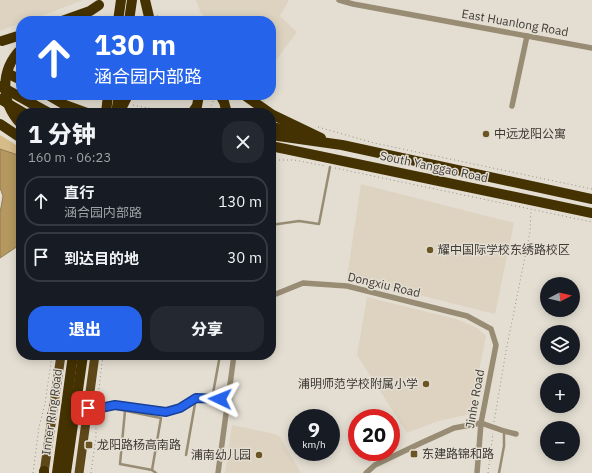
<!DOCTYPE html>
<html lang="zh">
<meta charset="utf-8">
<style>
body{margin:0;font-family:"IBM Plex Sans","Noto Sans SC",sans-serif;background:#242831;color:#f1f3f6;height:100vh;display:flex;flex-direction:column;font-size:15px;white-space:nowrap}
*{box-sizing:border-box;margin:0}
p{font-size:13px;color:#9ea1a6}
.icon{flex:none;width:22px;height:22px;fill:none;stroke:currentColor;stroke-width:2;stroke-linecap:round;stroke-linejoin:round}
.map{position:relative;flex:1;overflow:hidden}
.sheet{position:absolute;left:16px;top:108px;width:260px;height:252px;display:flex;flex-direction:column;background:#171b24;border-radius:16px;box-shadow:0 2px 10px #0003}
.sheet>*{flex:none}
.top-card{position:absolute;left:16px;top:16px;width:260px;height:84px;border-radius:16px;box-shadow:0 2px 10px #0003;background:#2563eb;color:#fff;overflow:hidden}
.needle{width:26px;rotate:83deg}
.buttons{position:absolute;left:540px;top:277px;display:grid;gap:8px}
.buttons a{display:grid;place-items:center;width:40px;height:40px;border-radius:50%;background:#171b24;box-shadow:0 2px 10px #0003;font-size:20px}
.speed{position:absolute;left:288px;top:409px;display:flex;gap:8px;font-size:20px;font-weight:700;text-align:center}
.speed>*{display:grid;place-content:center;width:52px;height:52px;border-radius:50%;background:#171b24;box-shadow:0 2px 10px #0003;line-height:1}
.speed small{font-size:10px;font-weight:400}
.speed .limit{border:6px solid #d22;background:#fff;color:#111}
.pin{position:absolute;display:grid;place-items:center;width:34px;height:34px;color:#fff;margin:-17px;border-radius:8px;box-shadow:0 2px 6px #0006}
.me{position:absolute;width:44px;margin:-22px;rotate:272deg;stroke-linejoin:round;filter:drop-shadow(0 0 3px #0008)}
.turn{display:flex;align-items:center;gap:14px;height:84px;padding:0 12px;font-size:18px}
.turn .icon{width:52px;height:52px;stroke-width:2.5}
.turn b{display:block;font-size:28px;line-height:34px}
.round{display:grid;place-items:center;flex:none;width:42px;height:42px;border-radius:16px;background:#242831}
.overview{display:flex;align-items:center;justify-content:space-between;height:68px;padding:0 12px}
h1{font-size:24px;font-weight:800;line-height:30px}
.primary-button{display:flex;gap:8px;margin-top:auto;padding:8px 12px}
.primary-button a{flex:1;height:46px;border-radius:16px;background:#2563eb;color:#fff;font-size:16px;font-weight:800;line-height:46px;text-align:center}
.primary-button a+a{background:#242831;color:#f1f3f6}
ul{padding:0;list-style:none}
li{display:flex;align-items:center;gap:12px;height:50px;margin:0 8px 6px;padding:0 4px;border:2px solid #363941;border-radius:16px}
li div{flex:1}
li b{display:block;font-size:15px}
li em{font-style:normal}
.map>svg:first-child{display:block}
.built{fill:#ddd3c0}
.green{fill:#d6bc89}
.water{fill:#b4985f;stroke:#917c53}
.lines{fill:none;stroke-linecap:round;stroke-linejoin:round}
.path{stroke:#969189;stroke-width:1;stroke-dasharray:1 3;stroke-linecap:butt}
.lane{stroke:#988c74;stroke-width:2.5}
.street{stroke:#988c74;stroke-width:5.5}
.primary{stroke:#5e4819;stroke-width:9}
.highway{stroke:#453202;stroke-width:10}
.highway-bridge{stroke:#453202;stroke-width:10}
.route-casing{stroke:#184099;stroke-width:10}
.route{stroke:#2563eb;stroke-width:7}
.poi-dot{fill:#6b5524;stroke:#e4ded2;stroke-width:1.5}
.labels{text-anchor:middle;stroke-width:3;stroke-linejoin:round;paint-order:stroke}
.street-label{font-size:12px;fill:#3e3b37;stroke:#e4ded2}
.poi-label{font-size:12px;fill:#3e3b37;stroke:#e4ded2;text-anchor:start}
</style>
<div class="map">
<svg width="592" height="473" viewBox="0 0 592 473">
<rect width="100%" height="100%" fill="#e4ded2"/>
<g class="built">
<polygon points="0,0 83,0 28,21 21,21 21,23 0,31"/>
<polygon points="196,0 289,0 280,16 297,32 271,67 271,21 210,21 201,13"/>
<polygon points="361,184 514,223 495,314 347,277"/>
<polygon points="367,297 456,319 477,328 486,336 470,414 438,421 407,433 357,355"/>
<polygon points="232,425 275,434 280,437 301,473 225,473"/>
</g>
<polygon class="green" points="0,135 21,148 21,156 0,149"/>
<polygon class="water" points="0,149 21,156 21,244 0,258 0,213 3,196 0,188"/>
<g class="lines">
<g class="path">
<polyline points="157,15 161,21"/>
<polyline points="46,21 55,18"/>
<polyline points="86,95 100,99"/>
<polyline points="133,105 175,113"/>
<polyline points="208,113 214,99"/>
<polyline points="318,127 374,143 592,189"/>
<polyline points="271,160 294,160 326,166"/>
<polyline points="335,168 592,222"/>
<polyline points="97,405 103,355"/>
<polyline points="494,422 506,351 530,232 531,210"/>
<polyline points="33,473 39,427 45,404 52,355"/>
<polyline points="91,473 96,436 96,414"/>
<polyline points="488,473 493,433"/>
</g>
<g class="lane">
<polyline points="271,225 299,221 319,224 330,167"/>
<polyline points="212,399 220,355"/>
<polyline points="107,407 161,418 152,470 120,464 125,411"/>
<polyline points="89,408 96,409 115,405 167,412 180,408 196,398 227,399"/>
<polyline points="186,455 196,398"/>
<polyline points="152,470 156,473"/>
<polyline points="499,473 504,446 504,432"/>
</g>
<g class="street">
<polyline points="339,0 353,4 592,48"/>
<polyline points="512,106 527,36"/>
<polyline points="271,296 303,283 347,286 467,316 491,329 496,345 481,423 477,473"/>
<polyline points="481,423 504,431 516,434"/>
<polyline points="218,473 234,355"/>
<polyline points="366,473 375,465 421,443 454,428 481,423"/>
</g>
<g class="primary">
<polyline points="44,473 61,355"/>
<polyline points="79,473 95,355"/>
</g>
<g class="highway">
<polyline points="145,0 150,21"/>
<polyline points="62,21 90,11 99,5"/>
<polyline points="118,21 121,0"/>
<polyline points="129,21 132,0"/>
<polyline points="0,86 49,113"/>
<polyline points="48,95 65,105 87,113"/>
<polyline points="220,95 224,102 227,113"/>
<polyline points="244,95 270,113"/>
<polyline points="0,99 24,113"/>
<polyline points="119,113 128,95"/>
<polyline points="192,113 197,106 199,95"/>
<polyline points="271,114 321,138"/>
<polyline points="0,124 21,138"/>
<polyline points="271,127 298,132"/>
<polyline points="271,135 342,145 592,199"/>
<polyline points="271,146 592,213"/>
<polyline points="44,473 44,471"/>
<polyline points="57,473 73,355"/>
<polyline points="66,473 83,355"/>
</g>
<g class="highway-bridge">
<polyline points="2,41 21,35"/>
<path d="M21,49C0,70 0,102 21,124"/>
<polyline points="11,75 21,80"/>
<polyline points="106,113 108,95"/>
<polyline points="116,113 119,95"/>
</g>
</g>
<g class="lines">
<g class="route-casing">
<polyline id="route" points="88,408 96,409 115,405 166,412 180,408 196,398 220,399"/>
</g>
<use href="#route" class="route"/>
</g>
<g class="poi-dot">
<circle cx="486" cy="134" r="4"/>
<circle cx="430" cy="250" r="4"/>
<circle cx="426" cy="384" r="4"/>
<rect x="85" y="441" width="8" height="8" rx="2"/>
<rect x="410" y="450" width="8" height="8" rx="2"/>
<circle cx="259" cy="455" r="4"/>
</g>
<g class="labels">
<g class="street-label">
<text transform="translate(515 23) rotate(10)" y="4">East Huanlong Road</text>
<text transform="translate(434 167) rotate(12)" y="4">South Yanggao Road</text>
<text transform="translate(384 285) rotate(13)" y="4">Dongxiu Road</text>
<text transform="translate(475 399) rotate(-80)" y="4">Jinhe Road</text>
<text transform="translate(52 412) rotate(-82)" y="4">Inner Ring Road</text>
</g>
<g class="poi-label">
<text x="494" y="138">中远龙阳公寓</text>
<text x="438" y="254">耀中国际学校东绣路校区</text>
<text x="418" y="388" text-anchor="end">浦明师范学校附属小学</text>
<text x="97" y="449">龙阳路杨高南路</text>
<text x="422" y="458">东建路锦和路</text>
<text x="251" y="459" text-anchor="end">浦南幼儿园</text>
</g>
</g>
</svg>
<div class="buttons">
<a><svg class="needle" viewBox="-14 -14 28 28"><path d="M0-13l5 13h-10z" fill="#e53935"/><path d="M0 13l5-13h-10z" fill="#9ea1a6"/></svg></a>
<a><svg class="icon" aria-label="layers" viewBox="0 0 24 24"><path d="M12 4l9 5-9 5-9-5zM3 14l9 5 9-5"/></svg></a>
<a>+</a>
<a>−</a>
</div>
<div class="speed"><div>9<small>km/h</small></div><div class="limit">20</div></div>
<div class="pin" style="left:88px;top:408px;background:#d93025"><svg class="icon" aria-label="arrive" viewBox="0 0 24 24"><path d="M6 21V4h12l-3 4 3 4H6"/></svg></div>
<svg class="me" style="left:220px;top:399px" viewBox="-20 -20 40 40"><path d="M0-17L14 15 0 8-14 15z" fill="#2563eb" stroke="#fff" stroke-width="4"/></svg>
<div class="top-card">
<div class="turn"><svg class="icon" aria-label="ahead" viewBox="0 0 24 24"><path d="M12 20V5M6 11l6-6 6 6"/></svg><div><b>130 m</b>涵合园内部路</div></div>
</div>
<section class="sheet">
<div class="overview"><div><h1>1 分钟</h1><p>160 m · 06:23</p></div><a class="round"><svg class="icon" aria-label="close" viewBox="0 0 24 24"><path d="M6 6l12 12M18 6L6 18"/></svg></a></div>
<ul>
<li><svg class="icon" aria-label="ahead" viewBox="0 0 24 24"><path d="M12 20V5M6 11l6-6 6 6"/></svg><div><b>直行</b><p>涵合园内部路</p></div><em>130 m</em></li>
<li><svg class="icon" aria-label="arrive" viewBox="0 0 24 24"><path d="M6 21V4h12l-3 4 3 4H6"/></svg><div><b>到达目的地</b></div><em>30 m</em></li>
</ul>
<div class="primary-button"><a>退出</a><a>分享</a></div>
</section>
</div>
